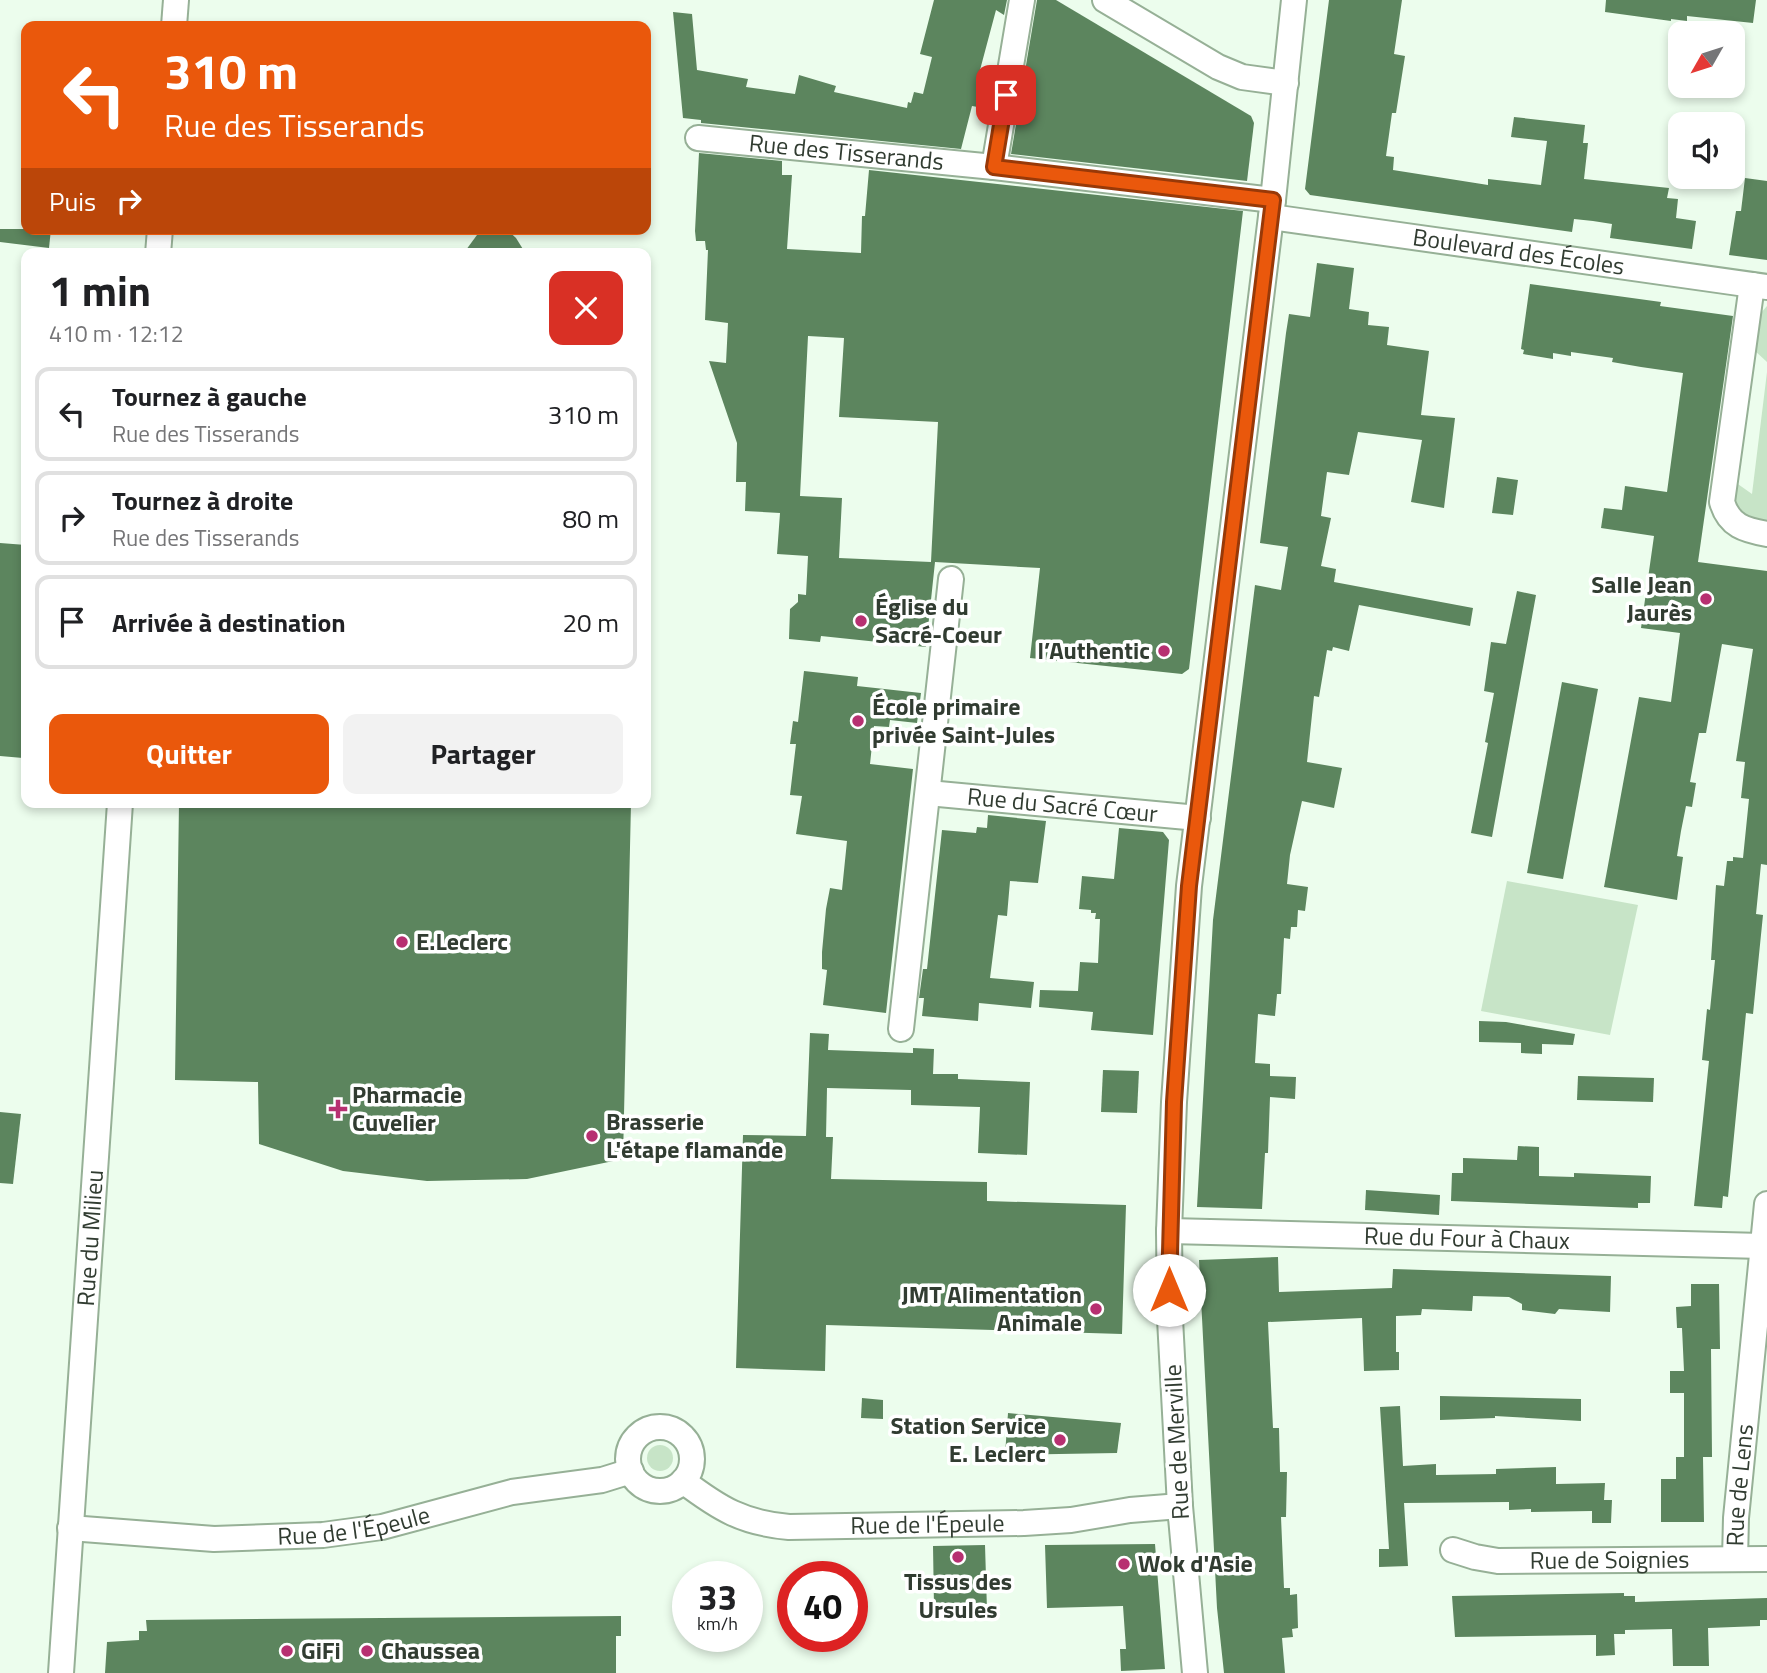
<!DOCTYPE html>
<html lang="fr">
<meta charset="utf-8">
<style>
body{margin:0;font-family:"Titillium Web",sans-serif;background:#f2f2f2;color:#202124;height:100vh;display:flex;flex-direction:column;font-size:26px;white-space:nowrap}
*{box-sizing:border-box;margin:0}
p{font-size:23px;color:#757577}
.icon{flex:none;width:38px;height:38px;fill:none;stroke:currentColor;stroke-width:2;stroke-linecap:round;stroke-linejoin:round}
.map{position:relative;flex:1;overflow:hidden}
.drawer{position:absolute;left:21px;top:248px;width:630px;height:560px;display:flex;flex-direction:column;background:#fff;border-radius:14px;box-shadow:0 4px 10px #0003}
.drawer>*{flex:none}
.hud{position:absolute;left:21px;top:21px;width:630px;height:214px;border-radius:14px;box-shadow:0 4px 10px #0003;background:#ea580c;color:#fff;overflow:hidden}
.needle{width:46px;rotate:231deg}
.controls{position:absolute;left:1668px;top:21px;display:grid;gap:14px}
.controls a{display:grid;place-items:center;width:77px;height:77px;border-radius:14px;background:#fff;box-shadow:0 4px 10px #0003;font-size:35px}
.speed{position:absolute;left:672px;top:1561px;display:flex;gap:14px;font-size:35px;font-weight:700;text-align:center}
.speed>*{display:grid;place-content:center;width:91px;height:91px;border-radius:50%;background:#fff;box-shadow:0 4px 10px #0003;line-height:1}
.speed small{font-size:18px;font-weight:400}
.speed .limit{border:10px solid #d22;background:#fff;color:#111}
.pin{position:absolute;display:grid;place-items:center;width:60px;height:60px;color:#fff;margin:-30px;border-radius:14px;box-shadow:0 4px 10px #0006}
.me{position:absolute;width:77px;margin:-38px;rotate:0deg;stroke-linejoin:round;filter:drop-shadow(0 0 5px #0008)}
.turn{display:flex;align-items:center;gap:24px;height:147px;padding:0 28px;font-size:32px}
.turn .icon{width:91px;height:91px;stroke-width:2.5}
.turn b{display:block;font-size:49px;line-height:60px}
.then{display:flex;align-items:center;height:66px;padding:0 28px;background:#0003;gap:14px;font-size:26px}
.round{display:grid;place-items:center;flex:none;width:74px;height:74px;border-radius:14px;background:#f2f2f2}
.headline{display:flex;align-items:center;justify-content:space-between;height:119px;padding:0 28px}
h1{font-size:42px;font-weight:700;line-height:52px}
.primary-button{display:flex;gap:14px;margin-top:auto;padding:14px 28px}
.primary-button a{flex:1;height:80px;border-radius:14px;background:#ea580c;color:#fff;font-size:28px;font-weight:700;line-height:80px;text-align:center}
.primary-button a+a{background:#f2f2f2;color:#202124}
ul{padding:0;list-style:none}
li{display:flex;align-items:center;gap:21px;height:94px;margin:0 14px 10px;padding:0 14px;border:4px solid #e0e0e0;border-radius:14px}
li div{flex:1}
li b{display:block;font-size:26px}
li em{font-style:normal}
.map>svg:first-child{display:block}
.green{fill:#c7e4c7}
.building{fill:#5c855e;fill-rule:evenodd}
.lines{fill:none;stroke-linecap:round;stroke-linejoin:round}
.minor-casing{stroke:#96b096;stroke-width:28}
.minor{stroke:#fff;stroke-width:24}
.route-casing{stroke:#983908;stroke-width:18}
.route{stroke:#ea580c;stroke-width:12}
.poi-dot{fill:#b73071;stroke:#fff;stroke-width:2.5}
.labels{text-anchor:middle;stroke-width:7;stroke-linejoin:round;paint-order:stroke}
.street-label{font-size:24px;fill:#313c31;stroke:#fff}
.poi-label{font-size:24px;font-weight:bold;fill:#313c31;stroke:#fff;text-anchor:start}
</style>
<div class="map">
<svg width="1767" height="1673" viewBox="0 0 1767 1673">
<rect width="100%" height="100%" fill="#ecfded"/>
<g class="green">
<polygon points="1767,306 1767,362 1754,350 1760,314"/>
<polygon points="1767,372 1767,522 1743,519 1734,511 1735,482 1752,494"/>
<polygon points="1507,881 1638,905 1610,1035 1481,1011"/>
<circle cx="660" cy="1458" r="13"/>
</g>
<g class="building">
<polygon points="934,0 1007,0 1004,15 996,10 980,70 995,72 989,109 972,106 961,149 701,123 701,120 683,118 673,12 692,14 697,70 748,79 746,87 795,94 799,75 836,86 834,92 907,108 908,102 911,103 914,92 923,94 932,57 920,54"/>
<polygon points="1037,0 1056,0 1251,116 1254,123 1247,181 1011,154"/>
<polygon points="1329,0 1402,0 1394,54 1405,56 1396,113 1392,113 1386,156 1394,157 1393,170 1488,185 1488,179 1541,185 1547,141 1511,137 1514,117 1585,125 1583,143 1588,143 1584,179 1669,188 1667,198 1678,199 1676,218 1696,221 1692,249 1610,238 1612,224 1593,221 1574,219 1572,232 1310,195 1305,189"/>
<polygon points="1606,0 1756,0 1753,23 1687,16 1687,21 1671,19 1671,21 1605,12"/>
<path d="M699,153L782,161V175H792L787,249L861,253L862,216H865L869,170L1243,211L1189,669L1182,674L1030,658L1040,568L935,562L926,647L821,636L820,642L789,639L790,609L798,602V594L806,595L808,556L777,554L780,513L745,511L746,482H736L737,443L709,361L726,363L728,323L705,320L708,250H706L705,241H696L695,231ZM808,336L844,338L839,417L938,422L931,562L839,558L842,498L800,496Z"/>
<polygon points="1745,178 1767,181 1767,260 1729,255 1736,211 1741,211"/>
<polygon points="0,229 51,229 49,248 0,242"/>
<polygon points="486,229 506,229 516,238 526,254 463,254 477,235"/>
<polygon points="1317,263 1354,268 1349,309 1369,312 1368,325 1389,327 1387,345 1429,351 1421,415 1455,418 1444,508 1411,502 1422,440 1358,432 1349,475 1327,472 1321,516 1331,518 1321,566 1336,569 1334,582 1473,608 1470,626 1359,605 1349,651 1333,647 1332,651 1327,650 1319,697 1314,696 1307,762 1342,768 1334,808 1302,801 1290,855 1287,884 1308,887 1305,911 1298,910 1297,927 1291,927 1290,939 1284,938 1281,994 1277,994 1275,1016 1258,1014 1255,1063 1270,1064 1270,1076 1296,1077 1295,1099 1270,1097 1268,1153 1265,1153 1262,1209 1197,1207 1213,920 1255,585 1281,590 1288,547 1260,543 1286,333 1289,314 1310,317"/>
<polygon points="1530,284 1661,302 1660,306 1733,316 1698,562 1767,571 1767,865 1761,864 1756,914 1763,915 1753,1014 1746,1013 1728,1197 1723,1196 1722,1208 1694,1206 1709,1061 1702,1060 1707,1009 1710,1010 1715,960 1711,960 1716,885 1724,886 1727,861 1733,861 1733,857 1743,858 1749,799 1741,798 1745,762 1736,761 1753,649 1722,644 1706,733 1699,733 1690,782 1696,783 1692,807 1686,806 1681,831 1677,856 1683,857 1677,900 1604,887 1639,697 1671,702 1680,633 1641,628 1654,536 1601,528 1604,508 1622,510 1625,486 1667,492 1683,373 1641,367 1612,362 1613,358 1571,352 1571,356 1553,353 1553,359 1523,354 1524,350 1521,349"/>
<polygon points="1497,477 1518,480 1513,515 1492,513"/>
<polygon points="0,543 26,545 26,715 23,758 0,756"/>
<polygon points="1517,591 1536,595 1492,837 1471,833 1488,743 1485,742 1494,693 1484,691 1491,642 1506,644"/>
<polygon points="804,671 858,677 857,686 921,693 917,723 890,720 889,727 874,726 870,764 913,769 886,1013 823,1005 827,970 822,969 822,952 826,909 830,888 842,890 847,841 796,834 802,796 790,795 796,744 790,744 793,721 798,722"/>
<polygon points="1562,682 1598,689 1563,879 1527,873"/>
<polygon points="179,803 631,803 623,1159 527,1179 427,1181 343,1171 259,1144 258,1082 175,1080"/>
<polygon points="988,815 1046,821 1038,883 1010,881 1007,916 998,915 990,978 1034,982 1031,1008 979,1003 978,1021 922,1016 924,998 919,998 923,969 927,969 942,830 976,833 977,827 987,828"/>
<polygon points="1119,828 1163,832 1169,840 1153,1035 1091,1030 1093,1012 1039,1007 1040,990 1078,991 1080,962 1098,963 1100,919 1095,919 1096,913 1091,913 1091,910 1079,909 1082,876 1114,879"/>
<polygon points="1479,1021 1506,1022 1575,1034 1573,1045 1542,1044 1542,1054 1521,1053 1521,1043 1479,1042"/>
<polygon points="810,1033 829,1034 828,1050 913,1053 913,1048 934,1049 933,1074 958,1074 958,1079 1030,1082 1027,1155 978,1153 980,1107 911,1105 911,1090 827,1088 826,1137 833,1137 831,1179 987,1182 987,1201 1126,1205 1122,1334 826,1325 825,1371 736,1368 743,1135 806,1136"/>
<polygon points="1103,1070 1139,1071 1137,1113 1101,1112"/>
<polygon points="1578,1076 1654,1078 1653,1102 1577,1100"/>
<polygon points="0,1112 21,1114 13,1184 0,1183"/>
<polygon points="1518,1146 1539,1147 1539,1176 1574,1177 1574,1173 1651,1176 1650,1203 1638,1203 1638,1208 1451,1201 1452,1173 1463,1173 1463,1158 1517,1160"/>
<polygon points="1366,1190 1440,1195 1439,1215 1365,1210"/>
<polygon points="1278,1257 1279,1292 1392,1288 1393,1269 1611,1276 1610,1312 1559,1309 1555,1314 1522,1310 1522,1304 1509,1297 1473,1296 1472,1311 1422,1309 1421,1315 1396,1316 1396,1352 1399,1352 1399,1370 1364,1371 1362,1318 1268,1322 1273,1428 1279,1428 1280,1472 1287,1472 1286,1517 1281,1517 1284,1588 1290,1588 1290,1595 1297,1594 1298,1628 1292,1629 1293,1637 1282,1638 1285,1673 1224,1673 1217,1608 1199,1260"/>
<polygon points="1691,1284 1719,1284 1720,1349 1711,1349 1712,1457 1703,1457 1704,1522 1661,1522 1661,1479 1676,1479 1676,1457 1684,1457 1684,1393 1670,1393 1670,1371 1684,1371 1682,1328 1677,1328 1676,1307 1691,1306"/>
<polygon points="1440,1396 1581,1399 1581,1421 1495,1416 1495,1418 1440,1420"/>
<polygon points="862,1398 883,1400 883,1419 861,1418"/>
<polygon points="1400,1406 1403,1466 1436,1464 1436,1475 1496,1474 1496,1469 1556,1467 1556,1484 1605,1483 1604,1500 1612,1500 1611,1523 1592,1523 1592,1511 1531,1512 1531,1509 1509,1510 1509,1502 1404,1503 1408,1566 1379,1567 1379,1549 1389,1549 1380,1407"/>
<polygon points="1008,1413 1121,1423 1117,1453 1005,1455"/>
<polygon points="1155,1544 1165,1669 1121,1671 1120,1649 1126,1649 1123,1606 1047,1608 1045,1545"/>
<polygon points="985,1545 987,1610 943,1611 943,1608 934,1607 933,1546"/>
<polygon points="1624,1593 1624,1596 1635,1596 1635,1602 1767,1598 1767,1620 1760,1620 1760,1626 1708,1628 1709,1666 1673,1666 1672,1629 1625,1630 1625,1634 1614,1634 1615,1655 1596,1656 1596,1635 1455,1637 1452,1596"/>
<polygon points="621,1616 621,1636 616,1636 616,1673 105,1673 107,1642 139,1640 139,1631 147,1631 146,1620"/>
</g>
<g class="lines">
<g class="minor-casing">
<g id="minor">
<polyline points="1105,0 1218,67 1242,77 1286,83"/>
<polyline points="174,26 176,0"/>
<path id="s1" d="M698,138L994,167L1273,200"/>
<polyline points="994,167 1022,0"/>
<path id="s2" d="M1271,217L1767,287"/>
<polyline points="158,254 160,229"/>
<path d="M1752,285L1722,502C1729,526 1745,530 1767,534"/>
<path id="s3" d="M928,793L1198,818"/>
<polyline points="901,1029 951,579"/>
<path id="s4" d="M1169,1231L1763,1246"/>
<circle cx="660" cy="1459" r="32"/>
<path id="s5" d="M683,1481C720,1509 743,1523 789,1527L1024,1523L1071,1520L1130,1510L1180,1506"/>
<path id="s6" d="M70,1528L214,1539L323,1535L382,1527L512,1492L602,1480L631,1471"/>
<path id="s7" d="M1453,1550L1475,1557L1498,1561L1767,1559"/>
<path id="s8" d="M1735,1559L1736,1518L1767,1204"/>
<path id="s9" d="M61,1673L120,803"/>
<polyline points="1195,1673 1180,1506 1170,1319 1169,1231 1174,1102 1189,886 1273,200 1294,0"/>
</g>
</g>
<use href="#minor" class="minor"/>
</g>
<g class="lines">
<g class="route-casing">
<polyline id="route" points="1006,95 994,167 1273,200 1189,886 1174,1102 1169,1290"/>
</g>
<use href="#route" class="route"/>
</g>
<g class="poi-dot">
<circle cx="1706" cy="599" r="7"/>
<circle cx="861" cy="621" r="7"/>
<circle cx="1164" cy="651" r="7"/>
<circle cx="858" cy="721" r="7"/>
<circle cx="402" cy="942" r="7"/>
<path d="M334.5 1098.5h7v7h7v7h-7v7h-7v-7h-7v-7h7z"/>
<circle cx="592" cy="1136" r="7"/>
<circle cx="1096" cy="1309" r="7"/>
<circle cx="1060" cy="1440" r="7"/>
<circle cx="958" cy="1557" r="7"/>
<circle cx="1124" cy="1564" r="7"/>
<circle cx="287" cy="1651" r="7"/>
<circle cx="367" cy="1651" r="7"/>
</g>
<g class="labels">
<g class="street-label">
<text dy="8" stroke="none"><textPath href="#s1" startOffset="149">Rue des Tisserands</textPath></text>
<text dy="8" stroke="none"><textPath href="#s2" startOffset="250">Boulevard des Écoles</textPath></text>
<text dy="8" stroke="none"><textPath href="#s3" startOffset="135">Rue du Sacré Cœur</textPath></text>
<text dy="8" stroke="none"><textPath href="#s9" startOffset="436">Rue du Milieu</textPath></text>
<text dy="8" stroke="none"><textPath href="#s4" startOffset="298">Rue du Four à Chaux</textPath></text>
<text transform="translate(1177 1442) rotate(-93)" y="8">Rue de Merville</text>
<text dy="8" stroke="none"><textPath href="#s8" startOffset="74">Rue de Lens</textPath></text>
<text dy="8" stroke="none"><textPath href="#s6" startOffset="285">Rue de l'Épeule</textPath></text>
<text dy="8" stroke="none"><textPath href="#s5" startOffset="256">Rue de l'Épeule</textPath></text>
<text dy="8" stroke="none"><textPath href="#s7" startOffset="158">Rue de Soignies</textPath></text>
</g>
<g class="poi-label">
<text x="1692" y="593" text-anchor="end">Salle Jean<tspan x="1692" dy="28">Jaurès</tspan></text>
<text x="875" y="615">Église du<tspan x="875" dy="28">Sacré-Coeur</tspan></text>
<text x="1150" y="659" text-anchor="end">l’Authentic</text>
<text x="872" y="715">École primaire<tspan x="872" dy="28">privée Saint-Jules</tspan></text>
<text x="416" y="950">E.Leclerc</text>
<text x="352" y="1103">Pharmacie<tspan x="352" dy="28">Cuvelier</tspan></text>
<text x="606" y="1130">Brasserie<tspan x="606" dy="28">L'étape flamande</tspan></text>
<text x="1082" y="1303" text-anchor="end">JMT Alimentation<tspan x="1082" dy="28">Animale</tspan></text>
<text x="1046" y="1434" text-anchor="end">Station Service<tspan x="1046" dy="28">E. Leclerc</tspan></text>
<text x="1138" y="1572">Wok d'Asie</text>
<text x="958" y="1590" text-anchor="middle">Tissus des<tspan x="958" dy="28">Ursules</tspan></text>
<text x="301" y="1659">GiFi</text>
<text x="381" y="1659">Chaussea</text>
</g>
</g>
</svg>
<div class="controls">
<a><svg class="needle" viewBox="-14 -14 28 28"><path d="M0-13l5 13h-10z" fill="#e53935"/><path d="M0 13l5-13h-10z" fill="#757577"/></svg></a>
<a><svg class="icon" aria-label="sound" viewBox="0 0 24 24"><path d="M4 9h4l5-4v14l-5-4H4zM17 9q2 3 0 6"/></svg></a>
</div>
<div class="speed"><div>33<small>km/h</small></div><div class="limit">40</div></div>
<div class="pin" style="left:1006px;top:95px;background:#d93025"><svg class="icon" aria-label="arrive" viewBox="0 0 24 24"><path d="M6 21V4h12l-3 4 3 4H6"/></svg></div>
<svg class="me" style="left:1169px;top:1290px" viewBox="-20 -20 40 40"><circle r="19" fill="#fff"/><path d="M0-13L10 11 0 6-10 11z" fill="#ea580c"/></svg>
<div class="hud">
<div class="turn"><svg class="icon" aria-label="left" viewBox="0 0 24 24"><path d="M17 20v-9H6M10 6l-5 5 5 5"/></svg><div><b>310 m</b>Rue des Tisserands</div></div>
<div class="then">Puis<svg class="icon" aria-label="right" viewBox="0 0 24 24"><path d="M7 20v-9h11M14 6l5 5-5 5"/></svg></div>
</div>
<section class="drawer">
<div class="headline"><div><h1>1 min</h1><p>410 m · 12:12</p></div><a class="round" style="background:#d93025;color:#fff"><svg class="icon" aria-label="close" viewBox="0 0 24 24"><path d="M6 6l12 12M18 6L6 18"/></svg></a></div>
<ul>
<li><svg class="icon" aria-label="left" viewBox="0 0 24 24"><path d="M17 20v-9H6M10 6l-5 5 5 5"/></svg><div><b>Tournez à gauche</b><p>Rue des Tisserands</p></div><em>310 m</em></li>
<li><svg class="icon" aria-label="right" viewBox="0 0 24 24"><path d="M7 20v-9h11M14 6l5 5-5 5"/></svg><div><b>Tournez à droite</b><p>Rue des Tisserands</p></div><em>80 m</em></li>
<li><svg class="icon" aria-label="arrive" viewBox="0 0 24 24"><path d="M6 21V4h12l-3 4 3 4H6"/></svg><div><b>Arrivée à destination</b></div><em>20 m</em></li>
</ul>
<div class="primary-button"><a>Quitter</a><a>Partager</a></div>
</section>
</div>
